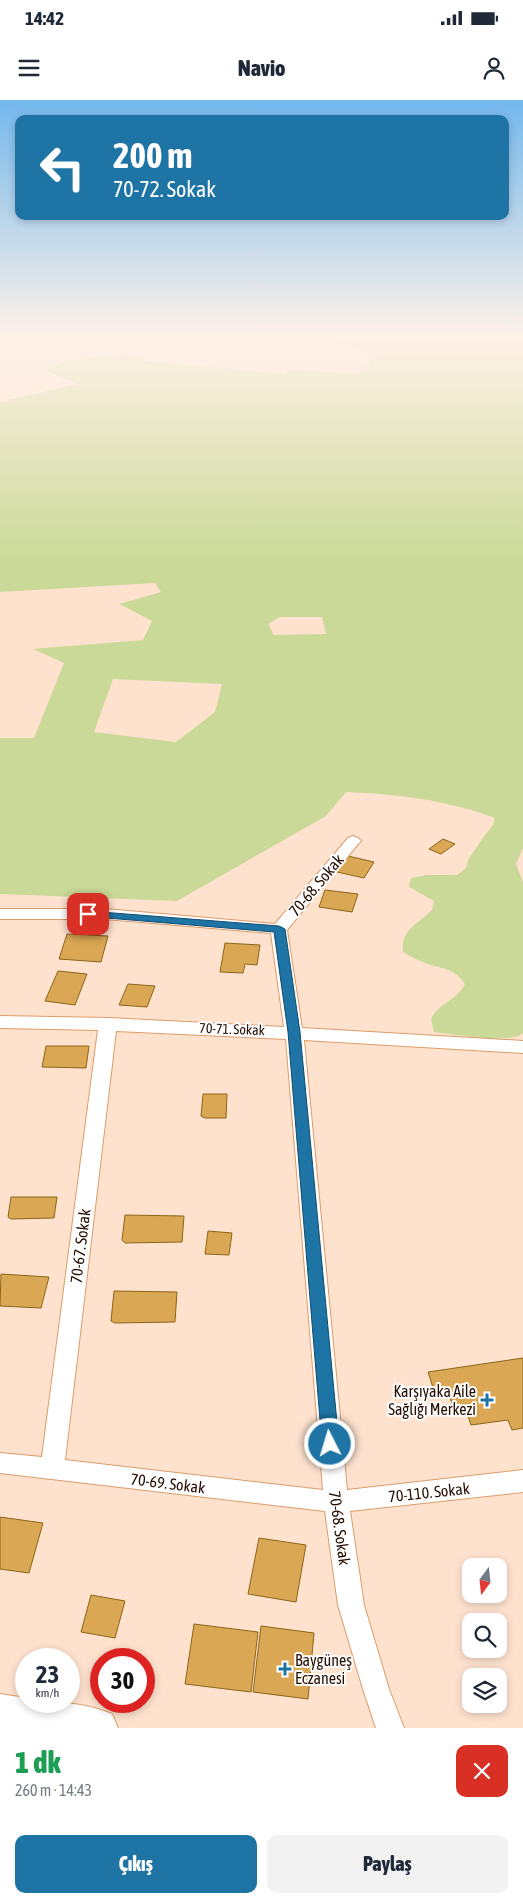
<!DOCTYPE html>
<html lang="tr">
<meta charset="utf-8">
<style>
body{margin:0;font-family:"Asap Condensed",sans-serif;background:#f2f2f3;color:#1f2937;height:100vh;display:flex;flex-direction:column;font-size:19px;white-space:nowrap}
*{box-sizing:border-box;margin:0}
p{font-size:16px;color:#747a83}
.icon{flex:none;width:28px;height:28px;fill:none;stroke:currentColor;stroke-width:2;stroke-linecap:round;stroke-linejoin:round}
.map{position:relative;height:1628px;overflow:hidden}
.panel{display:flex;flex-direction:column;background:#fff;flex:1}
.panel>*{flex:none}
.guide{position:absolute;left:15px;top:15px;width:494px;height:105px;border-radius:10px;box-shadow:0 2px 8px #0003;background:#1e75a5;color:#fff;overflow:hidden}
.needle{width:32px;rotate:195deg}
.controls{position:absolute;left:462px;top:1458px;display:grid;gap:10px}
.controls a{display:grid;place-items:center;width:45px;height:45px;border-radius:10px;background:#fff;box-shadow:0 2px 8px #0003;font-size:25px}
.speed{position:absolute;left:15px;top:1548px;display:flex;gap:10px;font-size:25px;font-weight:700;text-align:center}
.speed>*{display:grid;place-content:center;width:65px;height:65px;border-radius:50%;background:#fff;box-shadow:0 2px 8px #0003;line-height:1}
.speed small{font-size:12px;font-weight:400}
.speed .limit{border:8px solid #d22;background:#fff;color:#111}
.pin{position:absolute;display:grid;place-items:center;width:42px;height:42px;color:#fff;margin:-21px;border-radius:10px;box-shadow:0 2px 8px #0006}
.me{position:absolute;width:55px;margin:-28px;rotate:355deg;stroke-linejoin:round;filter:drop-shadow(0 0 4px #0008)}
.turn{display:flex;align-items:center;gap:18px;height:105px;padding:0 15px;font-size:22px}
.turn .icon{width:65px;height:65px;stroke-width:2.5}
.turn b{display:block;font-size:35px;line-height:42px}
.round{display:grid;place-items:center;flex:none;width:52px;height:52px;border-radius:10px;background:#f2f2f3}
.head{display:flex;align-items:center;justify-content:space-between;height:85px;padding:0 15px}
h1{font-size:30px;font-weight:800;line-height:38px;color:#1e9e55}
.cta{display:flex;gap:10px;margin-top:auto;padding:10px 15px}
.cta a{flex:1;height:58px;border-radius:10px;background:#1e75a5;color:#fff;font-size:20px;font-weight:800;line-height:58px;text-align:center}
.cta a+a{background:#f2f2f3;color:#1f2937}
.status{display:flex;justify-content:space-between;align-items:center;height:35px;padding:0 25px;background:#fff;direction:ltr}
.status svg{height:14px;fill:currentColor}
header{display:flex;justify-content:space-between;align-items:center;height:65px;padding:0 15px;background:#fff;font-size:22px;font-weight:800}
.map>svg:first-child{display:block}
.green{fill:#cad997;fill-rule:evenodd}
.building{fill:#daa854;stroke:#8c6417}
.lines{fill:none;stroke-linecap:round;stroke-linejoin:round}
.street-casing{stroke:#dc9c69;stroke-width:2}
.secondary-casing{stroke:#dc9c69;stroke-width:2}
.street{fill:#fff;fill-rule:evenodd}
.secondary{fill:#fff;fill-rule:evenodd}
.route{fill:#1e75a5;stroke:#144c6b}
.poi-dot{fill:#1e75a5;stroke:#fff;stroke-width:2}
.labels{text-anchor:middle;stroke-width:4;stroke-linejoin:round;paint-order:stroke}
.street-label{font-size:14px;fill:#250d00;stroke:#fff}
.near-street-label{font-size:16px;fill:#250d00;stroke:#fff}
.near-poi-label{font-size:16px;fill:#250d00;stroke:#fff;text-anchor:end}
</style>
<div class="status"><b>14:42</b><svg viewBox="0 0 49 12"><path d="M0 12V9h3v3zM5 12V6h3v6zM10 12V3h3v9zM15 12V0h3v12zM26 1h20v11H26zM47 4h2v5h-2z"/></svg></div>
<header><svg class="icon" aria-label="menu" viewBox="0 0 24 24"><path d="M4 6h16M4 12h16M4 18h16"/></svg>Navio<svg class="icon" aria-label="person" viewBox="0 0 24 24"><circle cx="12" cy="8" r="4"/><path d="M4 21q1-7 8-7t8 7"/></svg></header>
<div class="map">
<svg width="523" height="1628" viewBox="0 0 523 1628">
<rect width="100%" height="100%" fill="#fee2ce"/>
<path class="green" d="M289,236H523V748L516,764L523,782V933C511,945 452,934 434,932L431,919C439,903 457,900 465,884C454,868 446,870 428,864C419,861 411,857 403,852C400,830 418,824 432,810L434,801L409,787L411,778L427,775H457L466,768L468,760L482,739L493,725L495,718C447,700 396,694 346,692L326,716L177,801L0,794V638H34L64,563L33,549L143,540L152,521L119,504L161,492L155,483L0,492V302L77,284L45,270L67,261L125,252L145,261L284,274L288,269L355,274L371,264V255C345,242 318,239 289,236ZM280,517H322L326,534L274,535L268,524ZM113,579L222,584L215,612L176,642L94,632Z"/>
<g class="building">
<polygon points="443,739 455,744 441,754 429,749"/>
<polygon points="348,756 374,762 364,778 337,772"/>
<polygon points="325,790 358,794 352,812 319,807"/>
<polygon points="67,834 108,836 101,862 59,859"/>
<polygon points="225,843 260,845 257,865 245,864 243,873 220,872"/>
<polygon points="58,871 87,874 75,905 45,901"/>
<polygon points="128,884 155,886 147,907 119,905"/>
<polygon points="46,946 89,946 86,968 42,967"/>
<polygon points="203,994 227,994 226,1018 205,1018 201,1016"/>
<polygon points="11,1097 57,1097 54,1118 11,1119 8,1117"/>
<polygon points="125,1115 184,1116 182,1142 125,1143 122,1140"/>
<polygon points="208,1131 232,1133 229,1155 205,1154"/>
<polygon points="1,1174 49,1177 41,1208 0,1206"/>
<polygon points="114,1191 177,1192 175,1222 115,1223 111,1221"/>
<polygon points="523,1258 523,1328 512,1330 508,1320 471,1325 465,1307 454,1309 448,1292 435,1294 428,1272"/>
<polygon points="0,1417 43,1423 29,1473 0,1469"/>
<polygon points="259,1438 306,1445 296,1502 248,1494"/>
<polygon points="91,1495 125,1501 115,1538 81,1532"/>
<polygon points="194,1524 258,1532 251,1592 185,1584"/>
<polygon points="261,1526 314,1533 308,1599 253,1592"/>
</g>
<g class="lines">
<g class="street-casing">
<path id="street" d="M353,736L358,738L361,741L358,744L287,830L302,928L523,941V953L304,940L347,1390L523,1370V1392L350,1411L364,1505L389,1589L404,1628H376L363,1589L338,1505L325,1411L0,1373V1353L42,1357L98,930L0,928V916L108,918L284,927L271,833L105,819H0V809H105L275,824L348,738ZM116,931L286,939L323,1390L65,1360Z"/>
</g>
<g class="secondary-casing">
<path id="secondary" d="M0,1594L26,1598V1601C55,1601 86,1603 112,1614L118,1628H0Z"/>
</g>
<use href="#street" class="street"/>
<use href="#secondary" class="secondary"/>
</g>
<linearGradient id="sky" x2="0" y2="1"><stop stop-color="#73b8ed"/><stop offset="0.51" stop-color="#fff2e9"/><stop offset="1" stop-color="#fff2e9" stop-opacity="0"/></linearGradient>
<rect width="523" height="464" fill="url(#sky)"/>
<polygon class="route" points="88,811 279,826 285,829 300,932 339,1344 336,1348 330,1351 325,1348 322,1344 288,932 274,832 83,816 82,814 83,812"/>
<g class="poi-dot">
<path d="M484.5 1292.5h5v5h5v5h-5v5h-5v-5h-5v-5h5z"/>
<path d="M282.5 1561.5h5v5h5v5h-5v5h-5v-5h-5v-5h5z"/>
</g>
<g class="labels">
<g class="street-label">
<text transform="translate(232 929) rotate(2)" y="5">70-71. Sokak</text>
</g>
<g class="near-street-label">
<text transform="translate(316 785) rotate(-50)" y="6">70-68. Sokak</text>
<text transform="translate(80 1146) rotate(-83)" y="6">70-67. Sokak</text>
<text transform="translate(168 1383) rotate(7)" y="6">70-69. Sokak</text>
<text transform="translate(429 1392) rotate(-6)" y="6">70-110. Sokak</text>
<text transform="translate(340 1428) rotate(82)" y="6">70-68. Sokak</text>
</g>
<g class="near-poi-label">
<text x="476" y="1297">Karşıyaka Aile<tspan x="476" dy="18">Sağlığı Merkezi</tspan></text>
<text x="295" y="1566" text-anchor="start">Baygüneş<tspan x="295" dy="18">Eczanesi</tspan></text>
</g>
</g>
</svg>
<div class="controls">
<a><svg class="needle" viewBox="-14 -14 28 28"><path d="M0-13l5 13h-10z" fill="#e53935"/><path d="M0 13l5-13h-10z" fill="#747a83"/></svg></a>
<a><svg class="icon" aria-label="search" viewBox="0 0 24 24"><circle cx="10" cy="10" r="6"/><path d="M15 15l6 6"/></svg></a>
<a><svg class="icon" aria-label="layers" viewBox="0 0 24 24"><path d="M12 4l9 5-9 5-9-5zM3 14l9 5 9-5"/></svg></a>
</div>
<div class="speed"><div>23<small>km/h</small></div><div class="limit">30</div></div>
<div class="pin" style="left:88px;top:814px;background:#d93025"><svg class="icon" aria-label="arrive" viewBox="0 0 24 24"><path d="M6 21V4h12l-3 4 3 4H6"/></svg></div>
<svg class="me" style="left:330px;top:1344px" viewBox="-20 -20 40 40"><circle r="17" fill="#1e75a5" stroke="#fff" stroke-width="3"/><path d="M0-11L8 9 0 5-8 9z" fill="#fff"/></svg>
<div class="guide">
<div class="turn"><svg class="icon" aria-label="left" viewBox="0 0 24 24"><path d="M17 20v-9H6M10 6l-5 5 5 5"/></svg><div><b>200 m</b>70-72. Sokak</div></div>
</div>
</div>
<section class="panel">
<div class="head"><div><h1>1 dk</h1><p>260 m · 14:43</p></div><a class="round" style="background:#d93025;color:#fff"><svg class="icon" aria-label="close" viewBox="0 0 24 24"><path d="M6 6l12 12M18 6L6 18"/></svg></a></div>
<div class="cta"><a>Çıkış</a><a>Paylaş</a></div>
</section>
